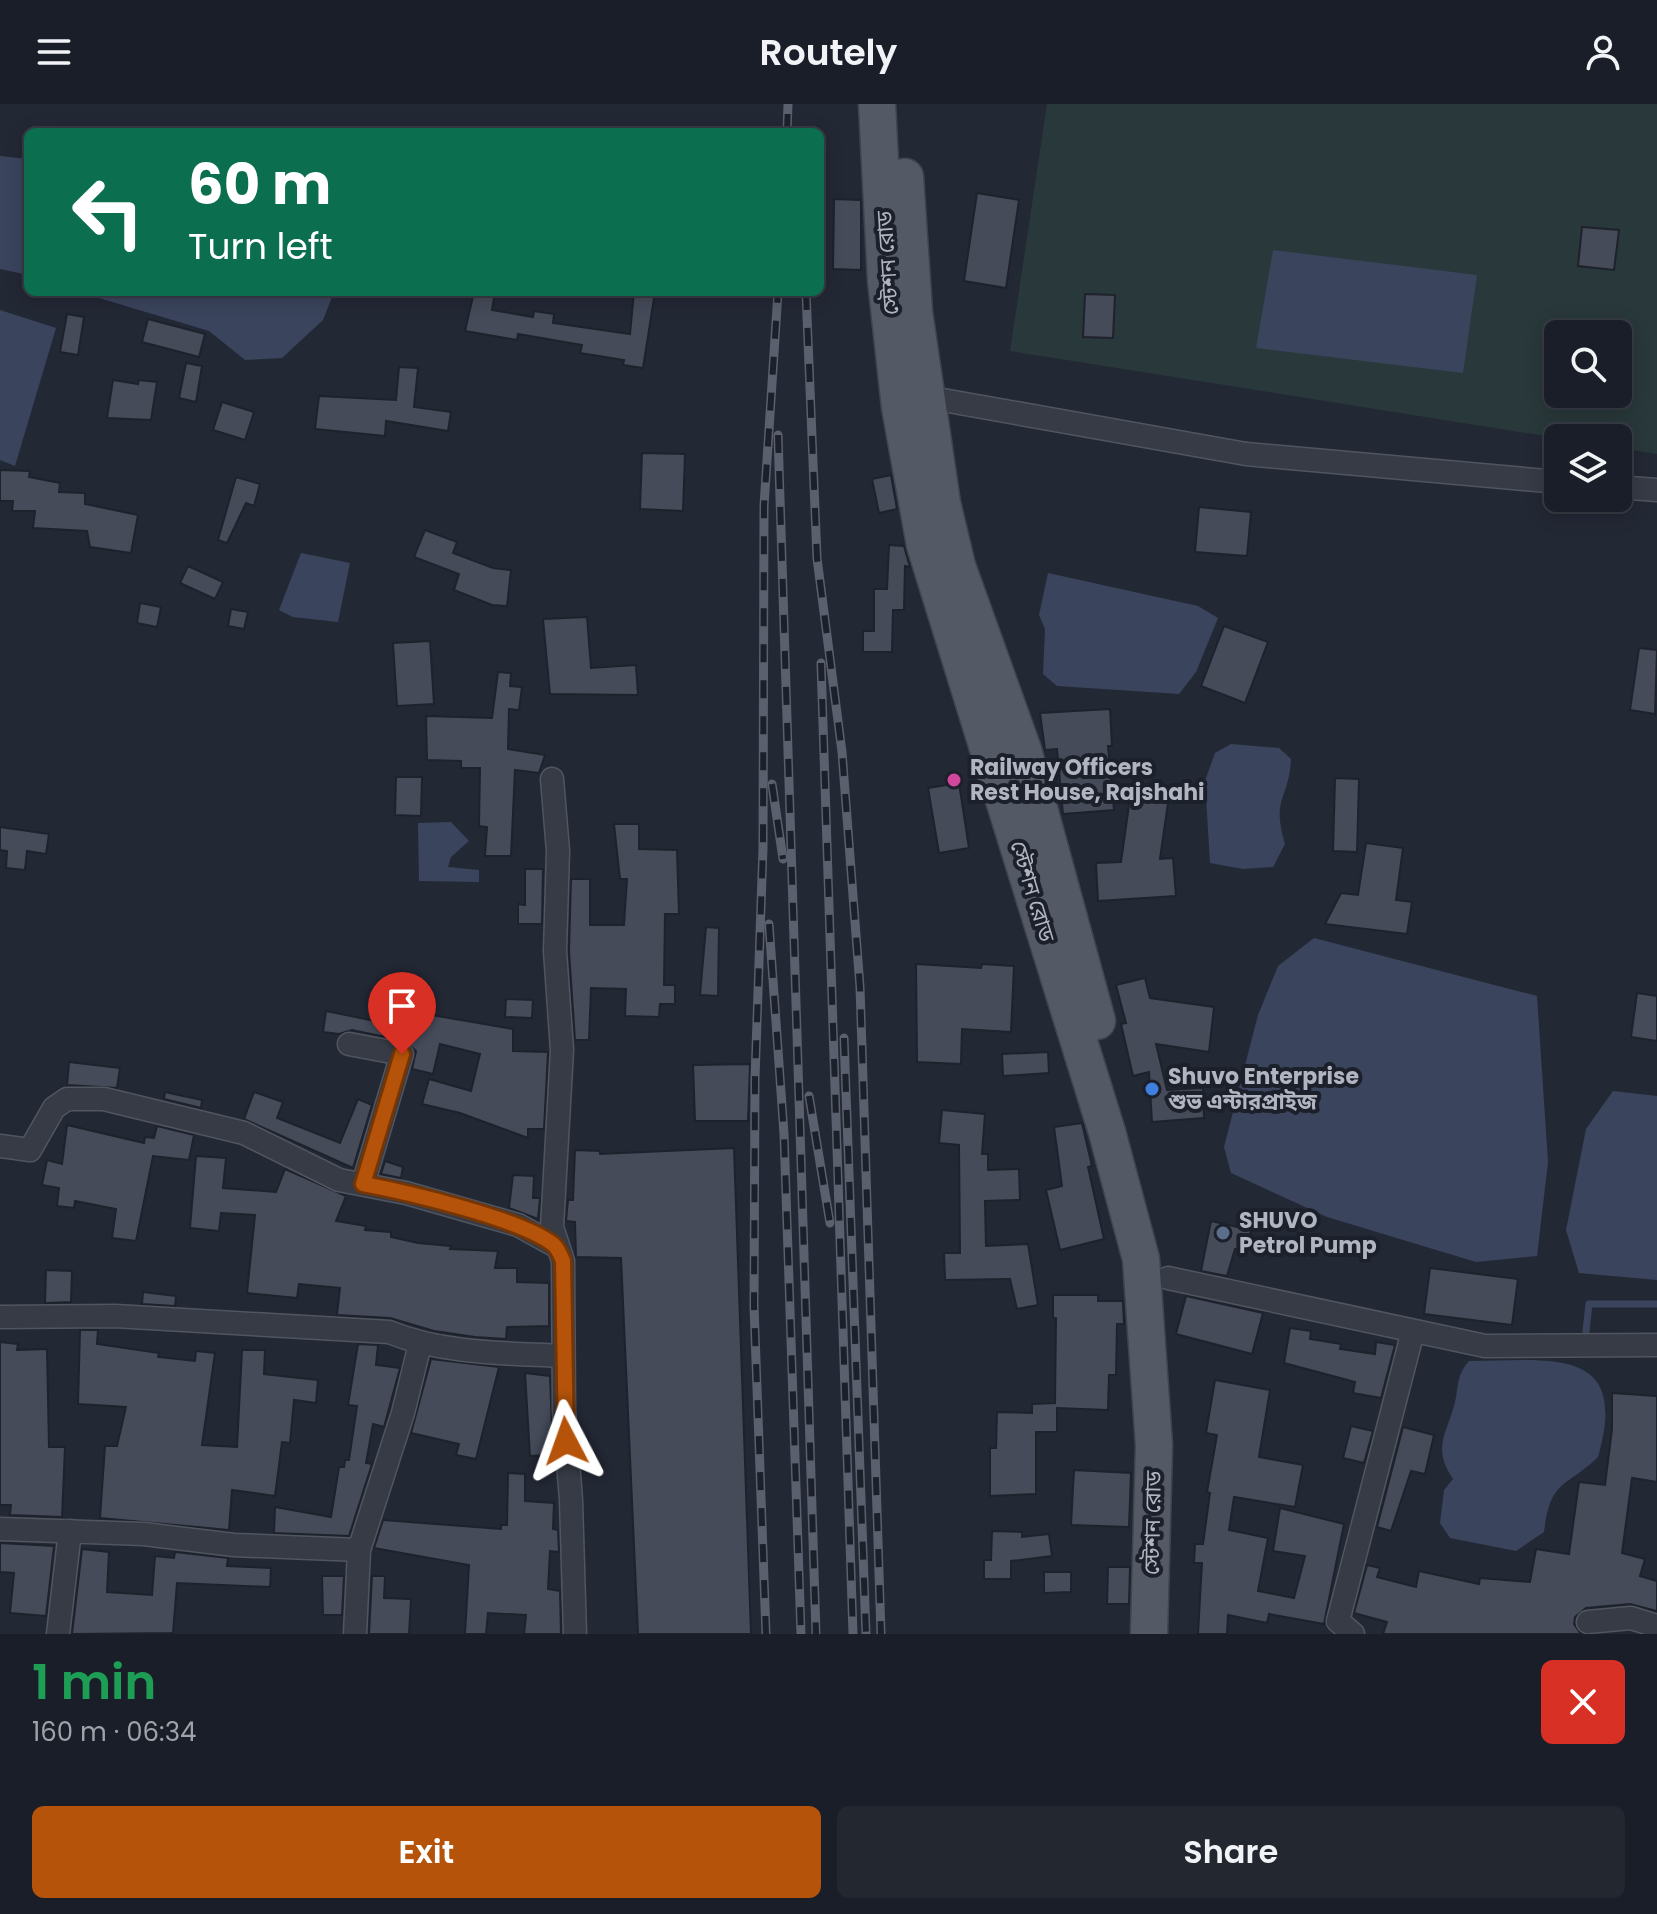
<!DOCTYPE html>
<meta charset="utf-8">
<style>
body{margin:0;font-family:Poppins,"Noto Sans Bengali",sans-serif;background:#232730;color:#f1f3f6;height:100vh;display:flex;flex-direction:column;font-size:30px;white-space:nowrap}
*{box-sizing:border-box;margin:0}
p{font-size:26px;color:#9fa2a8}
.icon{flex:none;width:44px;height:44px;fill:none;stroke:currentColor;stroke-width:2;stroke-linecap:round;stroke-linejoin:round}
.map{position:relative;height:1530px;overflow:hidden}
.panel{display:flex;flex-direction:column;background:#1a1e28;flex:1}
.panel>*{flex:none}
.hud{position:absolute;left:24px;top:24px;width:800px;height:168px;border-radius:12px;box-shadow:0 4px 20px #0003,0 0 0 2px #383c45;background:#0b6e4f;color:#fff;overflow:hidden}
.tools{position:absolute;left:1544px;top:216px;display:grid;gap:16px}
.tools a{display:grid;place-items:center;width:88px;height:88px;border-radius:12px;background:#1a1e28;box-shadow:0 4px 20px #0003,0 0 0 2px #383c45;font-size:40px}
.pin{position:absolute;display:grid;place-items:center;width:68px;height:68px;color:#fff;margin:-82px -34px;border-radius:50% 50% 50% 0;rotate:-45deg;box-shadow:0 0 8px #0007}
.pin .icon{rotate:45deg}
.me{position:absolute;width:88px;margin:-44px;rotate:356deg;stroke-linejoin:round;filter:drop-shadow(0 0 6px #0008)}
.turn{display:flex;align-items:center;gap:28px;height:168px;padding:0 32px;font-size:36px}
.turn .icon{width:104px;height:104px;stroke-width:2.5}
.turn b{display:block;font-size:56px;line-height:68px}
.round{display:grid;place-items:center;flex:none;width:84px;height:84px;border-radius:12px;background:#232730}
.summary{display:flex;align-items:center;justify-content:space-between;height:136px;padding:0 32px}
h1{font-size:48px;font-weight:600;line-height:60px;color:#1e9e55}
.primary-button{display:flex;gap:16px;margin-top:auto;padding:16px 32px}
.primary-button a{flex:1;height:92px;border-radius:12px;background:#b45309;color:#fff;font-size:32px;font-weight:600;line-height:92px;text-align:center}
.primary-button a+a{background:#232730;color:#f1f3f6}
header{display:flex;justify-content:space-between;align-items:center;height:104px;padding:0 32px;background:#1a1e28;font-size:36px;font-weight:600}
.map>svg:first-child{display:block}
.green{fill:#29383a;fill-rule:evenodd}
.water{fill:#3a445c}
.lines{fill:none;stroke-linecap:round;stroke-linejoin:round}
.stream{stroke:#3a445c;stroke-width:7}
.building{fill:#454b59;stroke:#1e222c;stroke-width:2}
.street-casing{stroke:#515560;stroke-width:25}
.primary-casing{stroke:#3f444f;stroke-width:39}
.street{stroke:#363b46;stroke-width:22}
.primary{stroke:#545966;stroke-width:36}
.rail-casing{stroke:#5b606e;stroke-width:9}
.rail{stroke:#1c202a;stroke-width:6;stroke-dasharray:18;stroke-linecap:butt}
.route-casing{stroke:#753606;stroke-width:20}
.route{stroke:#b45309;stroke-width:14}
.hotel-dot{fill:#d1479c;stroke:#1c202a;stroke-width:3}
.shop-dot{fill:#3f7fe0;stroke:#1c202a;stroke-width:3}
.service-dot{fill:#5c6f8a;stroke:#1c202a;stroke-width:3}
.labels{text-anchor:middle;stroke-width:8;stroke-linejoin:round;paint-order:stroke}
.street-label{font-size:22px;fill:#b1b5c2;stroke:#1c202a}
.poi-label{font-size:22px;font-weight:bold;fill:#b1b5c2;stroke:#1c202a;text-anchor:start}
</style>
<header><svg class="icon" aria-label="menu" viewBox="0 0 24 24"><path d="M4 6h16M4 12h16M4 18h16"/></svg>Routely<svg class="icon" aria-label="person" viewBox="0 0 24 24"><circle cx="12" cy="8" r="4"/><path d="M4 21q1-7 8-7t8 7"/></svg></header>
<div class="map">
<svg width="1657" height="1530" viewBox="0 0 1657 1530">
<rect width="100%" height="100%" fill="#232835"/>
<path class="green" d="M1047,0H1657V350L1618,344V334H1558L1010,247ZM1558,230H1618V290H1558Z"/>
<g class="water">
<polygon points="0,52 28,55 28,171 0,165"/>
<polygon points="1273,146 1477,171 1463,269 1256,244"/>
<polygon points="79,188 334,188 323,216 282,254 245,256 209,227"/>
<polygon points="0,206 56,224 15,362 0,356"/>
<polygon points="301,449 350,459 338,518 293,513 279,506"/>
<polygon points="1048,469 1198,502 1218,514 1196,568 1179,590 1057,582 1043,570 1045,525 1039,511"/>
<path d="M1231,640L1279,644L1291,655C1289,696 1271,693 1285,740L1273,763L1243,765L1210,759L1205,677L1215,649Z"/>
<polygon points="451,718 469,737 451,753 448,763 479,766 479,778 419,777 418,719"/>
<polygon points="1314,834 1537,892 1548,1058 1537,1152 1476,1158 1327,1113 1231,1069 1224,1043 1258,911 1278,862"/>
<polygon points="1613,987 1657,992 1657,1176 1579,1169 1566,1126 1586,1025"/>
<path d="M1469,1257C1548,1257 1631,1240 1598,1353C1565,1385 1551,1374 1544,1428L1516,1447L1450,1434L1440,1419L1444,1386L1453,1375C1431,1343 1448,1328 1455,1298C1459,1281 1456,1272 1469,1257Z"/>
</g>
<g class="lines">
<polyline class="stream" points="1586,1227 1589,1200 1657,1200"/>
</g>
<g class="building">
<polygon points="977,89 1019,96 1006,184 964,177"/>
<polygon points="834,95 861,96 861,166 833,165"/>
<polygon points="1582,123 1619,126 1614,166 1578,162"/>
<polygon points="474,188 495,188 492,206 533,213 534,207 554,210 553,219 630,230 634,188 655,188 643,264 623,261 624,256 580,249 582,241 518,230 517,236 465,227"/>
<polygon points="1085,190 1115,191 1113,234 1083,233"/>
<polygon points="67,210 84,213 78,251 60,248"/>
<polygon points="148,215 205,230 199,253 142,238"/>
<polygon points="186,259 202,262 196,298 179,294"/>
<polygon points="399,263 418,264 414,303 451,308 448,327 386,317 385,332 315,325 319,292 396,296"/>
<polygon points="113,276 138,280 139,276 157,278 151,316 107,314"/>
<polygon points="222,298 254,308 245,336 213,326"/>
<polygon points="642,349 685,350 683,407 640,405"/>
<polygon points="0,366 30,367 29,373 60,379 59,388 85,389 85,400 138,411 131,449 90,443 87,427 33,424 35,407 12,407 13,397 0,397"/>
<polygon points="891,371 897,405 879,409 872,375"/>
<polygon points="236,373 260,380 254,402 246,399 227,439 218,436"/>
<polygon points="1199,403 1251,408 1247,452 1195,448"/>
<polygon points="425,426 457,438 453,449 493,464 511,466 507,502 492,501 454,486 459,470 414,453"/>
<polygon points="889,441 904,442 910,463 905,462 904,506 893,506 892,548 863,548 863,527 874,527 874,485 887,485"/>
<polygon points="188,462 223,478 215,495 180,479"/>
<polygon points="140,499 161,503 157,523 137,519"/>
<polygon points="231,505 248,508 244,525 228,522"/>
<polygon points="587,513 591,564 636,561 638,591 550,590 543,515"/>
<polygon points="1224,522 1268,538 1245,599 1201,582"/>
<polygon points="430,537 434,600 397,602 393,539"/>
<polygon points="1639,544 1657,546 1655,610 1630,606"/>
<polygon points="498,568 511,569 510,582 522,583 519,606 509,605 508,645 545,651 539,669 515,666 511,752 485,752 487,723 479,722 480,664 461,664 461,657 427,656 426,612 492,614"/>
<polygon points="1110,605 1112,642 1108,642 1114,706 1063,710 1057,645 1045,646 1040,609"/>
<polygon points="396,673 422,673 421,712 395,711"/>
<polygon points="1335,674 1359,675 1357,748 1333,747"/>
<polygon points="959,679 969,744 939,749 928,684"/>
<polygon points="1130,694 1168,699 1160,755 1173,754 1176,792 1098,797 1096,759 1121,758"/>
<polygon points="614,720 639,720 639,745 677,746 679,810 665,810 664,881 675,881 675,900 660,900 659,913 625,912 626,885 591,884 589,936 575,936 569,847 571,775 590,775 590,821 624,821 627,775 620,775"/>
<polygon points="0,723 49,730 46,750 27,747 25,766 6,764 7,747 0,746"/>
<polygon points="1366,739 1403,744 1396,796 1412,798 1407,830 1325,820 1341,789 1358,791"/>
<polygon points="525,765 543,765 542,820 518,820 518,800 525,801"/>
<polygon points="706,823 719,824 718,892 700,891"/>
<polygon points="916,860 981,864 982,860 1014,862 1011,928 962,925 961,960 917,958"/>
<polygon points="1145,874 1150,894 1214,903 1209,948 1156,940 1167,986 1203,984 1204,1014 1152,1018 1149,968 1133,972 1121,920 1126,919 1116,881"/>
<polygon points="1637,889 1657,892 1657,937 1631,933"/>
<polygon points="506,895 533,896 532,914 505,913"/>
<polygon points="397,905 513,925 513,947 548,948 544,1025 528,1025 528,1034 460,1009 422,1000 429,975 471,987 480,950 440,940 433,970 412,965 416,947 405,937 352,926 339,930 323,928 326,907 395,921"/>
<polygon points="1048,948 1049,969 1003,972 1002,950"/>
<polygon points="69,958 120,964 117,984 67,981"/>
<polygon points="750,960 748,1017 695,1017 693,961"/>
<polygon points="165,988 202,996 201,1004 164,995"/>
<polygon points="254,988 283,998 277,1014 340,1039 358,995 372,1001 353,1064 244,1015"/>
<polygon points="942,1006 985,1010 982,1050 988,1050 988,1066 1019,1065 1020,1096 985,1097 986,1142 1028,1140 1038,1201 1017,1205 1010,1175 945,1176 944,1149 960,1149 959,1041 939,1039"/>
<polygon points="1082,1019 1092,1062 1088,1063 1104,1135 1060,1146 1046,1086 1062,1082 1054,1023"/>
<polygon points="67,1021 144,1039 145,1033 154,1034 157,1022 194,1031 189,1056 153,1052 136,1137 112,1134 116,1105 75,1097 74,1104 57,1102 59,1084 42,1081 47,1056 62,1060"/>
<polygon points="734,1044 751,1530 638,1530 621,1154 576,1153 575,1118 566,1117 568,1096 573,1096 575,1046 600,1047 600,1050"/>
<polygon points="196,1052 226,1054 223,1084 276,1088 285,1065 346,1092 336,1117 366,1122 365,1126 391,1128 391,1133 418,1139 451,1142 450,1145 498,1147 495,1164 517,1164 517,1178 549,1179 549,1222 507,1223 506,1235 475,1233 434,1227 390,1214 337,1211 340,1184 299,1180 297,1194 247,1189 255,1111 221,1109 219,1127 190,1124"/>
<polygon points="385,1057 403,1063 401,1074 381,1070"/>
<polygon points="513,1071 534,1072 533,1094 540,1094 538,1115 509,1104"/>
<polygon points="1211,1117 1251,1126 1246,1147 1235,1145 1227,1172 1201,1167"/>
<polygon points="1430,1164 1518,1175 1512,1221 1424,1210"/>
<polygon points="46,1166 72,1167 71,1198 45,1199"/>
<polygon points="143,1188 176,1192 175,1202 142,1200"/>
<polygon points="1053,1191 1098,1191 1098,1197 1123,1197 1124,1220 1117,1220 1116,1271 1109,1271 1108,1306 1057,1304 1057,1328 1036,1328 1036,1390 990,1392 990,1344 996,1344 997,1308 1032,1309 1032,1300 1055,1299 1056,1214 1053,1214"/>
<polygon points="1186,1192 1263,1209 1252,1250 1176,1230"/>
<polygon points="1290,1224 1311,1227 1310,1235 1341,1240 1340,1245 1375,1250 1376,1238 1395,1241 1381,1294 1353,1289 1355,1278 1284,1259"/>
<polygon points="80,1226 98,1226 97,1240 159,1249 158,1253 195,1257 196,1247 215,1249 202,1341 237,1343 242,1246 265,1246 264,1270 318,1276 316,1299 294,1296 290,1339 282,1338 275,1392 232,1386 229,1426 100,1414 105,1342 117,1342 126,1303 78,1300"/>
<polygon points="0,1238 18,1240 17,1246 47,1245 49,1343 65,1343 62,1413 10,1411 11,1401 0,1401"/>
<polygon points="358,1240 378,1241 376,1261 400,1264 384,1323 373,1320 366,1359 372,1360 349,1432 274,1429 275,1403 331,1413 339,1363 344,1363 345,1356 349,1356 357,1302 348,1301"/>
<polygon points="431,1255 499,1263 476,1355 456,1351 459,1340 411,1329"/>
<polygon points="525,1269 550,1272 553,1351 530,1352"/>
<polygon points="1215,1276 1270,1286 1259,1353 1303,1361 1295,1403 1234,1393 1229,1426 1268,1434 1258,1487 1294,1494 1305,1452 1273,1447 1280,1404 1344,1420 1324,1520 1269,1510 1267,1519 1228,1511 1227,1530 1198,1530 1202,1459 1194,1459 1195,1440 1203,1440 1210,1389 1207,1388 1217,1331 1206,1329"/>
<polygon points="1612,1289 1657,1292 1657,1378 1632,1374 1622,1449 1645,1455 1640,1472 1657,1477 1657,1507 1630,1500 1586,1504 1575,1513 1574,1520 1581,1530 1383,1530 1387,1518 1354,1509 1367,1461 1380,1464 1377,1473 1416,1483 1419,1467 1479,1480 1480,1474 1530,1478 1536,1445 1569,1450 1579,1378 1605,1381 1612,1325"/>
<polygon points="1351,1322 1373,1327 1364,1359 1343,1354"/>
<polygon points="1403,1323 1434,1331 1425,1370 1411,1367 1391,1427 1377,1423"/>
<polygon points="1074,1366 1131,1369 1129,1423 1071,1421"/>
<polygon points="508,1369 525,1370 525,1397 554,1399 553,1425 558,1426 559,1448 550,1447 548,1485 560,1487 561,1530 524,1530 526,1511 488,1509 486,1530 465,1530 469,1461 374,1444 383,1416 501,1425 501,1421 507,1421"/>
<polygon points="992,1427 1022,1428 1022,1433 1049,1430 1052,1452 1011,1457 1011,1475 984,1475 984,1456 991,1456"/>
<polygon points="0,1439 54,1442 46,1512 10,1509 14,1469 0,1468"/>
<polygon points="82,1445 109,1448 107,1488 152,1491 155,1452 174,1454 175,1448 228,1454 227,1462 271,1464 270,1483 177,1479 173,1529 72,1530"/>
<polygon points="1108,1463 1130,1463 1129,1500 1107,1500"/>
<polygon points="1044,1468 1071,1468 1071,1488 1044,1489"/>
<polygon points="322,1472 344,1472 342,1511 323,1511"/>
<polygon points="372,1472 385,1472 384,1494 411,1495 409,1530 369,1530"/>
</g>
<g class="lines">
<g class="street-casing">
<g id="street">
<polyline points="926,293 1246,350 1558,378"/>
<polyline points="1618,383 1657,386"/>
<polyline points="552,675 558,747 555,847 562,946 552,1123 563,1157 564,1307 571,1396 575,1530"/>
<polyline points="349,940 402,950 363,1080"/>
<polyline points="0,1042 30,1046 54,1004 67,995 104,995 244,1029 339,1076 406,1089 518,1121 556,1142"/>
<polyline points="1168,1174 1485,1242 1657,1241"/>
<path d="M0,1213L115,1212L389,1228C444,1250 503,1249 562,1252"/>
<polyline points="0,1425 144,1430 234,1441 359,1446"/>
<polyline points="1588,1518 1631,1514 1657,1522"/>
<polyline points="58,1530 70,1427"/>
<polyline points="355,1530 359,1446 403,1309 420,1240"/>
<polyline points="1353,1530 1338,1517 1413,1227"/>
</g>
</g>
<g class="primary-casing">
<g id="primary">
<polyline points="877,0 886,176 900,303 925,441 1107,1028 1141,1155 1154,1341 1149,1530"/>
<polyline points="905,73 914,208 942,399 957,462 1023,646 1097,917"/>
</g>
</g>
<use href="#street" class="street"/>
<use href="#primary" class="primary"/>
<g class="rail-casing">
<g id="rail">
<polyline points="787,28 788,0"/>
<polyline points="806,188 817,454 842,648 860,883 881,1530"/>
<polyline points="778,331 816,1530"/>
<polyline points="821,559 853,1530"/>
<polyline points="772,680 783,755"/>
<polyline points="769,820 784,1030 801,1530"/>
<polyline points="844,934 866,1530"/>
<polyline points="809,992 830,1119"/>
<polyline points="766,1530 754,1202 755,974 763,744 764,402 778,188"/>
</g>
</g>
<use href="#rail" class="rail"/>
</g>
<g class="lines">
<g class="route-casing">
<path id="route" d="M402,950L363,1080C406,1088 522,1115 554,1141C558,1145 561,1152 563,1157L566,1337"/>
</g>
<use href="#route" class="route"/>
</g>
<circle class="hotel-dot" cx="954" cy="676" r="8"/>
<circle class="shop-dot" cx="1152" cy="985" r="8"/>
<circle class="service-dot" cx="1223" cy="1129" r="8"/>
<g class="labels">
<g class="street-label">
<text transform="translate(887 159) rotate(-94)" y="8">স্টেশন রোড</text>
<text transform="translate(1033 787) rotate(73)" y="8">স্টেশন রোড</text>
<text transform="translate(1152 1419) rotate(-89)" y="8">স্টেশন রোড</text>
</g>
<g class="poi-label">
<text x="970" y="671">Railway Officers<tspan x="970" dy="25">Rest House, Rajshahi</tspan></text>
<text x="1168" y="980">Shuvo Enterprise<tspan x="1168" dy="25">শুভ এন্টারপ্রাইজ</tspan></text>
<text x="1239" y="1124">SHUVO<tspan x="1239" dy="25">Petrol Pump</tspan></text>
</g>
</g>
</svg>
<div class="tools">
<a><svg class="icon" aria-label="search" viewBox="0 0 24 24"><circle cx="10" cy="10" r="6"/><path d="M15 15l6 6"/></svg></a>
<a><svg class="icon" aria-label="layers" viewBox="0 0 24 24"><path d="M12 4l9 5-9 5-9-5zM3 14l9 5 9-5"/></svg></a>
</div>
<div class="pin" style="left:402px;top:950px;background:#d93025"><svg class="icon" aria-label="arrive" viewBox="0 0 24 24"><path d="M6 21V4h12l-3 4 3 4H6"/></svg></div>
<svg class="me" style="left:566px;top:1337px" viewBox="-20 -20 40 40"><path d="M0-17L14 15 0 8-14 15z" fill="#b45309" stroke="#fff" stroke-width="4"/></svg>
<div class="hud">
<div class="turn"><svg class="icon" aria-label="left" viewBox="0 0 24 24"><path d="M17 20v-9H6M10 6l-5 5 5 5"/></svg><div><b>60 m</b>Turn left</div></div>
</div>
</div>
<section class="panel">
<div class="summary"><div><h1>1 min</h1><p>160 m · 06:34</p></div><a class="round" style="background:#d93025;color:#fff"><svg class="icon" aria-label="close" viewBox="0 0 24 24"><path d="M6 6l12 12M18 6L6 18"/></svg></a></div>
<div class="primary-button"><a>Exit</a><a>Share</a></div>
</section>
